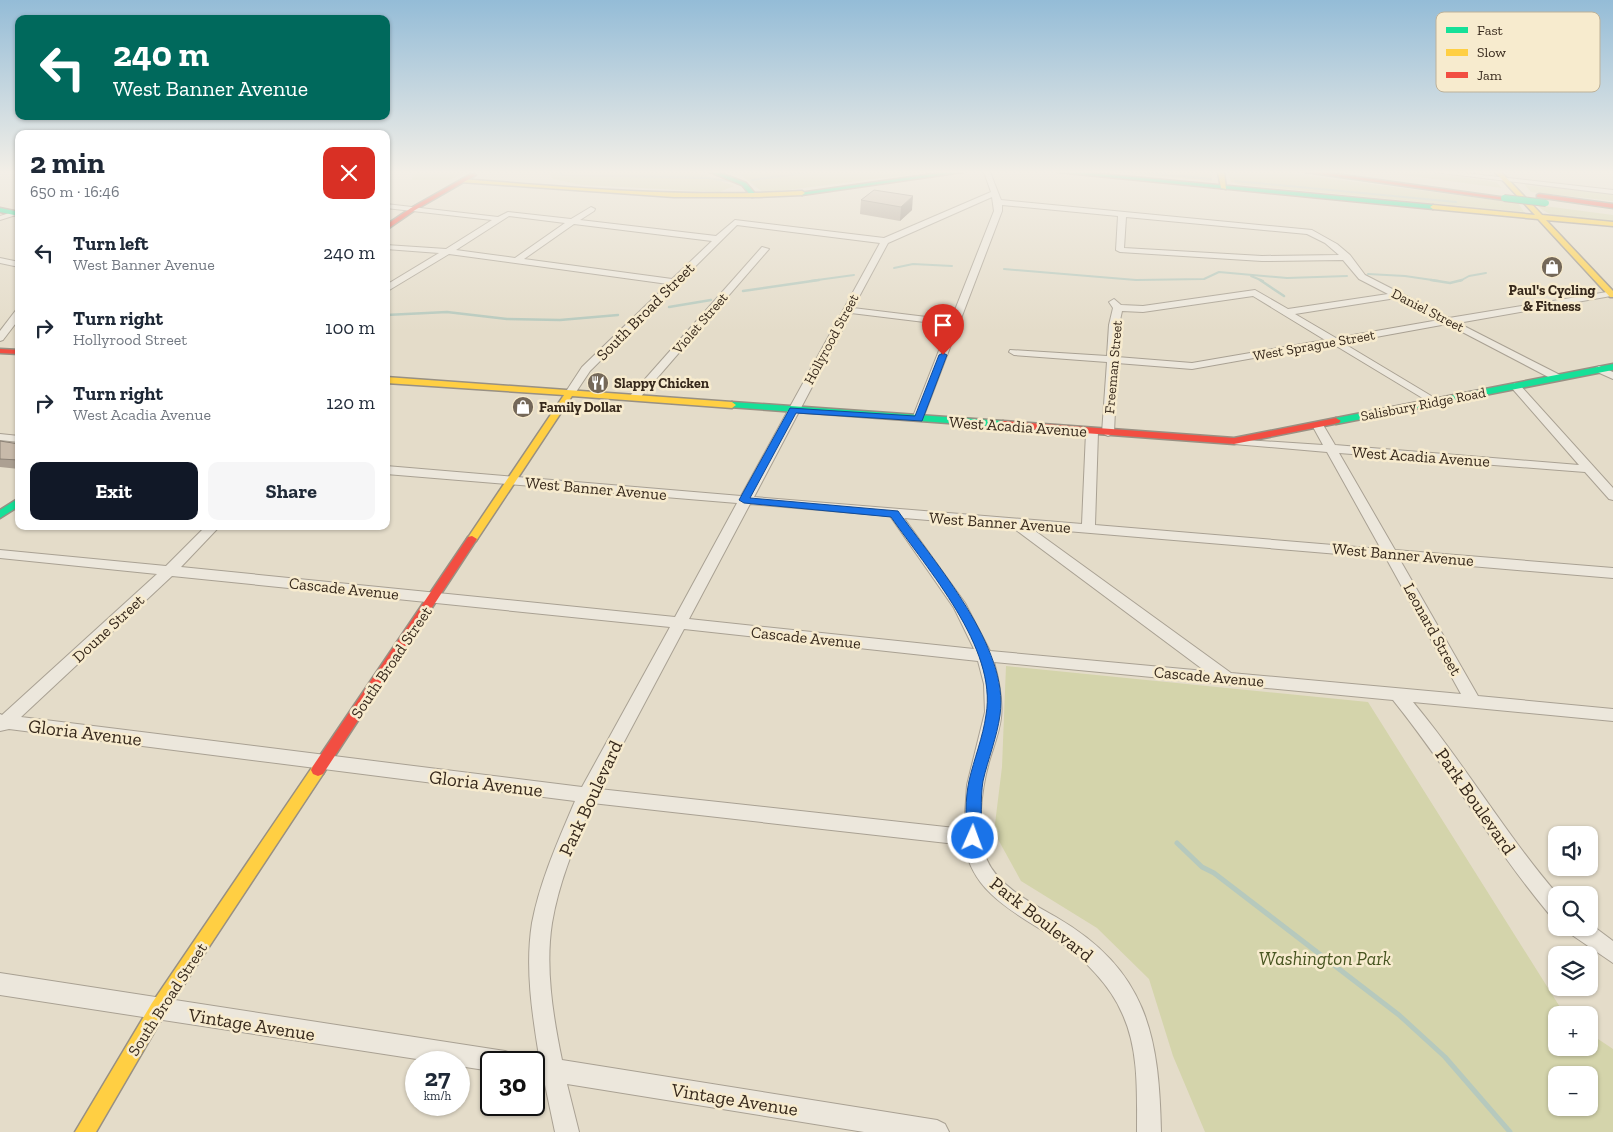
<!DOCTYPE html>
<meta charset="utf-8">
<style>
body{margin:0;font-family:"Zilla Slab",serif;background:#f6f6f7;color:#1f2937;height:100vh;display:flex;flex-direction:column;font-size:19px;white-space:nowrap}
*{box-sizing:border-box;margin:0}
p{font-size:16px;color:#747a83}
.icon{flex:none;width:28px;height:28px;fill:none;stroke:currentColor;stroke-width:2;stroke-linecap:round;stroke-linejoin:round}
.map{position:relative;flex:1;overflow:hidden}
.sheet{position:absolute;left:15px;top:130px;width:375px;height:400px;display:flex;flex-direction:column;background:#fff;border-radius:10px;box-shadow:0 1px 4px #0004}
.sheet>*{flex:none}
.hud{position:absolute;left:15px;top:15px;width:375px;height:105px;border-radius:10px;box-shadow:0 1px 4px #0004;background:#00695c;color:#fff;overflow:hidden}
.tools{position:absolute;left:1548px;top:826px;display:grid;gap:10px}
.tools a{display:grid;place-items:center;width:50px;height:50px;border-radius:10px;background:#fff;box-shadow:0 1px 4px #0004;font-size:25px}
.speed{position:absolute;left:405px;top:1051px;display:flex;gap:10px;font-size:25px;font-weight:700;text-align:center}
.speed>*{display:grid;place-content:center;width:65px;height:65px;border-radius:50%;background:#fff;box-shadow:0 1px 4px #0004;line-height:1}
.speed small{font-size:12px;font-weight:400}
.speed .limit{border:2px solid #111;border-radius:8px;background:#fff;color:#111}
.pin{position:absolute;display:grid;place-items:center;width:42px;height:42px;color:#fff;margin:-51px -21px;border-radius:50% 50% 50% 0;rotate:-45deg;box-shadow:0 0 5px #0007}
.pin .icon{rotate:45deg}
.me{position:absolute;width:55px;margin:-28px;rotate:2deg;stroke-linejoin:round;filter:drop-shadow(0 0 4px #0008)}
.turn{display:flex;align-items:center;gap:18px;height:105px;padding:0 15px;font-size:22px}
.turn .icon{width:65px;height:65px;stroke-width:2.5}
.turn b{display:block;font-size:35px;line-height:42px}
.round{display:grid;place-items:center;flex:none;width:52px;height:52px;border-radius:10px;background:#f6f6f7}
.head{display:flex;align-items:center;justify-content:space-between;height:85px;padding:0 15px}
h1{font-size:30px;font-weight:700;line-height:38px}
.button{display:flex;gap:10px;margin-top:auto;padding:10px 15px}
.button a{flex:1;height:58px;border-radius:10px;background:#111827;color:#fff;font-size:20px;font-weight:700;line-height:58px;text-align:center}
.button a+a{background:#f6f6f7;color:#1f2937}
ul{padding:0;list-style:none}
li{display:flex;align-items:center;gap:15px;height:75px;padding:0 15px}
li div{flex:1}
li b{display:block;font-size:19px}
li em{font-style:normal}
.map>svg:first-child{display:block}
.green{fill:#d4d4ab;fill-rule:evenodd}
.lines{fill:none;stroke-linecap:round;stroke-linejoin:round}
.stream-far2{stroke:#b6c9bd;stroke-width:2}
.stream-far1{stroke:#b6c9bd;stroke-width:2.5}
.stream{stroke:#b6c9bd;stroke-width:5}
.street-casing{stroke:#a9a193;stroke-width:2}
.fast-casing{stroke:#989083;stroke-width:3}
.slow-casing{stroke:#989083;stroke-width:3}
.jam-casing{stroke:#989083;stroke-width:3}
.street{fill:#ece7dc;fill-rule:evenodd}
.fast{fill:#16e098;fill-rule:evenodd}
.slow{fill:#ffcf43;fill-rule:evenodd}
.jam{fill:#f24e42;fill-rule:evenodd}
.fast-bridge-casing{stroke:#8e867a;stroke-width:8;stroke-linecap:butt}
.fast-bridge{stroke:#16e098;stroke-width:6}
.wall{fill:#aca092}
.shaded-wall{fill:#8c8277}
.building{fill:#c8baaa;stroke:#8c8277}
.route{fill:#1a73e8;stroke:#114b97}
.labels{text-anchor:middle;stroke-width:5;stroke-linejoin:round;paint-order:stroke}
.far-poi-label{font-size:14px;font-weight:bold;fill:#37291c;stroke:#f7ebce;text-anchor:start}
.far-street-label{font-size:14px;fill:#37291c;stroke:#f7ebce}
.street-label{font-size:16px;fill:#37291c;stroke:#f7ebce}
.near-street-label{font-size:19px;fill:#37291c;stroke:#f7ebce}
.near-park-label{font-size:19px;font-style:italic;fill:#485521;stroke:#f7ebce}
.key{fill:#f7ebce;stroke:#bdb199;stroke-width:1}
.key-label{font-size:14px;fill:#37291c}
</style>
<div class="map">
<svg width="1613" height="1132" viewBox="0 0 1613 1132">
<rect width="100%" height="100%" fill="#e4dcc9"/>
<g class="green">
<polygon points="416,172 465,172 450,180 411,180"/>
<polygon points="548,172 695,172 734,186 719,192 582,185 553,179"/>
<polygon points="725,172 929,172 764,193 742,176"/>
<polygon points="1112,172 1211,172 1212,181"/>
<polygon points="1228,172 1279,172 1518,203 1524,212 1243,185 1231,182"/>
<polygon points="1380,172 1424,172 1496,182 1502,188"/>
<polygon points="1525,185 1613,194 1613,201 1531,192"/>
<path d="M1537,205L1613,215V222C1590,219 1553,223 1537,205Z"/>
<path d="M1006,666L1368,702L1565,1015H1556V1048H1589V1033L1613,1049V1132H1205L1173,1056L1149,979L1097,928L1021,881L994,832L1002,767ZM1556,1075H1589V1108H1556Z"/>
</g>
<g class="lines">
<g class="stream-far2">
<polyline points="557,172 564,175 708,178 728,181"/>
<polyline points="1139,172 1211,179"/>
<polyline points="752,180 810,172"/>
<polyline points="1235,181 1456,202"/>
<polyline points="894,268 913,264 952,266"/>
<polyline points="1004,269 1136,280 1204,279 1219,272 1287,278 1347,276"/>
<polyline points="1368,274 1405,276 1439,281"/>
<polyline points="1251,276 1263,281"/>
<polyline points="810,281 854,275"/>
<polyline points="1460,281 1469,276 1486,273"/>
</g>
<g class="stream-far1">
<polyline points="1260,280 1284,296"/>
<polyline points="1431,280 1450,283 1462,280"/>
<polyline points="743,291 819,280"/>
<polyline points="669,307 711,300"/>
<polyline points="386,315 447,312 507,319 560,320 618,315"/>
</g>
<polyline class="stream" points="1177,843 1202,867 1214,873 1399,1015 1445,1057 1510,1132"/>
<g class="street-casing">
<g id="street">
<path d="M984,172H990L1001,200L1312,230L1337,244L1350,255L1365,275L1449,318L1613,291L1611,296L1458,323L1562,376V380H1554L1447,324L1343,343L1438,400L1439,402L1434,405L1333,344L1192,369L1117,363L1114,433L1108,436L1102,433L1107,362L1014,355L1009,352L1010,350L1107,356L1109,325L1113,308L1109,302L1114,299L1121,305L1143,306L1255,290L1288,309L1388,294L1359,279L1343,260L1262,261L1120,252L1116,250L1118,216L1002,205V211L922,421H914L912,419L949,325L851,313L754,497L1082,524L1086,432L1092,429L1098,432L1095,525L1381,549L1327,452L1234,444L1230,443V439L1323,445L1312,425L1318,422L1322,423L1335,445L1579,465L1510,386L1515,383L1519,384L1613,488V500L1609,499L1585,472L1339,453L1395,550L1613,568V578L1400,560L1478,696L1613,709V721L1413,702C1465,764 1505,834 1558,895H1556V916L1549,914C1492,846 1449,769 1393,700L994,662C999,680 1003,700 1001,718C999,734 993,748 989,762C981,791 976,832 987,860C998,886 1033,904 1056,917C1147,970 1159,1035 1161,1132H1137C1137,1092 1139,1049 1122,1013C1110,985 1084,959 1060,942C1023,916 972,896 965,845L592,803C576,842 559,881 552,923C545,968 553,1016 562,1060L937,1120L945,1124L949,1132H864L567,1084L579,1132H555L544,1080L534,1078V1062H525L526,1059L534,1056H539C532,1013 525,967 532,923C540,881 558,841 575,801L9,729L0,731V714L2,715L157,574L0,558V550L166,566L206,526H220L181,567L675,617L737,503L386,474V466L741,496L880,243L737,225L590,371L574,395L570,396L565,393L582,367L668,284L449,254L386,292V285L439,253L386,249V245L446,249L492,220L386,208V204L498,217L508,212L571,219L591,207L595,209L594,211L580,220L716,236L735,220L884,238L991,192ZM992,197L994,211L951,320L853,308L888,243ZM509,216L565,223L515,258L456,250ZM1126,217L1307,234L1325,243L1339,255L1262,256L1124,248ZM574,224L712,241L672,279L524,259ZM1253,296L1325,340L1192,363L1117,357L1119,325L1122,311L1143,312ZM1396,298L1439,320L1336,338L1295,314ZM750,504L890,516L954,608L974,649L689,619ZM904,518L1012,527L1205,671L990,651L965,603ZM1031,528L1386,558L1461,694L1231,673ZM172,576L670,627L582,787L21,717ZM684,629L978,661L984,684L985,712L967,785L964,829L599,789Z"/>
<polygon points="1433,172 1455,172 1613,190 1613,194"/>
<polygon points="19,210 19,214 0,220 0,216"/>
<polygon points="762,247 769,249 638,400 630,400 630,396"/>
<polygon points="0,258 19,262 19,267 0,263"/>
<polygon points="19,309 19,319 3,340 0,341 0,331 16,310"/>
<polygon points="1599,366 1613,372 1613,379 1595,371 1594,369"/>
<polygon points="0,434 19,436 19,442 0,440"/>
<polygon points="1589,923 1613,941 1613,963 1572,935 1569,928 1589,928"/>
<polygon points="0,973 505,1051 513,1054 516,1062 491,1062 491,1071 459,1066 459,1062 436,1062 0,995"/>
</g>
</g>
<g class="fast-casing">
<g id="fast">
<polygon points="710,172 718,172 746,183 757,196 752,197 742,185"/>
<polygon points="947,172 963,172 802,195 799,193"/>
<polygon points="1057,172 1078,172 1433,205 1436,207 1433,209"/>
<polygon points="0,208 19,212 19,216 0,212"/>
<polygon points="1613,364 1613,370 1336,424 1331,421 1336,418"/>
<polygon points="732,402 1003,421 1008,424 1003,427 729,407 728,405"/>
<polygon points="19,498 19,506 0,518 0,510"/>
</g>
</g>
<g class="slow-casing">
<g id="slow">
<polygon points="1218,172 1224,172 1226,189 1221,188"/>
<polygon points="1495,172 1501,172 1542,215 1613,222 1613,226 1546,220 1613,291 1613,297 1610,297 1538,219 1433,209 1430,207 1433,205 1535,215"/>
<path d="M462,179C576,188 688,198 802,191L805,193L802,195L759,197H674L460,182Z"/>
<polygon points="386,377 732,402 736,405 732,408 572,396 476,541 472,542 467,539 564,395 386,383"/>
<polygon points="318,764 323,766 325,770 323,774 164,1015 96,1132 75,1132 152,1003 313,766"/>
</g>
</g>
<g class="jam-casing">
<g id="jam">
<polygon points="1305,172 1321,172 1507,198 1504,200"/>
<polygon points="471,174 476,175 415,210 386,230 386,225 411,208"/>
<polygon points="1539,194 1613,204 1613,208 1537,197 1537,195"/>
<polygon points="0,349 19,350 19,354 0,353"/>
<polygon points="1336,418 1341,421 1339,423 1234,444 1003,427 998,424 1003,421 1234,438"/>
<polygon points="472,536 477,539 323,774 318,776 313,774 311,770 313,766 468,537"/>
</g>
</g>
<use href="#street" class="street"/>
<use href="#fast" class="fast"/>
<use href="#slow" class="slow"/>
<use href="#jam" class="jam"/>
<g class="fast-bridge-casing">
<polyline id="fast-bridge" points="1504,198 1546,203"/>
</g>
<use href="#fast-bridge" class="fast-bridge"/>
</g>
<g class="wall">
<polygon points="874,190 912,210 900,221 860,214 861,200"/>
<polygon points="0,441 19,444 19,469 0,467"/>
</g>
<polygon class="shaded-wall" points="913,196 912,210 900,221 901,207"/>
<g class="building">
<polygon points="874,190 913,196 901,207 861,200"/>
<polygon points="0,441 19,444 19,460 0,459"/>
</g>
<linearGradient id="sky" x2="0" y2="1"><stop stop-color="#94bcd7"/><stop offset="0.52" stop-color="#f3efe7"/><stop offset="1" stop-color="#f3efe7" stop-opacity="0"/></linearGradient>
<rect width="1613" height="331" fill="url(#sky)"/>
<path class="route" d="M943,353L947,355L922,421L796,413L750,498L898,511C935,563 1010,648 1000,715C997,737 988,759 983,781C980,799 982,820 981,838L979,843L973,845L968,843L966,838C966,820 965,799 969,781C974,759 983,737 986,715C998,648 927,569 891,517L744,503L739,500L790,408L915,416L939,355Z"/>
<defs>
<g id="shop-disc" transform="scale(1.125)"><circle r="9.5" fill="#746859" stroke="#f7ebce"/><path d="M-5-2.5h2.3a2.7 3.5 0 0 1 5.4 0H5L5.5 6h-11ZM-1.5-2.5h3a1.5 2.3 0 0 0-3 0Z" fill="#fff"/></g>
<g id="restaurant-disc" transform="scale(1.125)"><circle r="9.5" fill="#746859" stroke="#f7ebce"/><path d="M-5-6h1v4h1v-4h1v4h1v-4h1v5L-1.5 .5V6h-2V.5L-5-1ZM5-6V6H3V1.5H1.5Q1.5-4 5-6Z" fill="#fff"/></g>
</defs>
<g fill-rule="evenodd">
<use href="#shop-disc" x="1552" y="267"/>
<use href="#restaurant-disc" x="598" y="383"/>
<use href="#shop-disc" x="523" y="407"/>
</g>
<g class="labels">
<g class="far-poi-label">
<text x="1552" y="295" text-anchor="middle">Paul's Cycling<tspan x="1552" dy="16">&amp; Fitness</tspan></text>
<text x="614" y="388">Slappy Chicken</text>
<text x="539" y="412">Family Dollar</text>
</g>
<g class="far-street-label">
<text transform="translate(1428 310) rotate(27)" y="5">Daniel Street</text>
<text transform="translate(700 323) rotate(-49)" y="5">Violet Street</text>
<text transform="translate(831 339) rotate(-62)" y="5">Hollyrood Street</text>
<text transform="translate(1314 345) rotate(-10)" y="5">West Sprague Street</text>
<text transform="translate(1113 367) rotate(-85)" y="5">Freeman Street</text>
<text transform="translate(1423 404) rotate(-11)" y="5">Salisbury Ridge Road</text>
</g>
<g class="street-label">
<text transform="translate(645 311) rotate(-45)" y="6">South Broad Street</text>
<text transform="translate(1018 426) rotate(4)" y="6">West Acadia Avenue</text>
<text transform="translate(1421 456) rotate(4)" y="6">West Acadia Avenue</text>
<text transform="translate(596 488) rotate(5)" y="6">West Banner Avenue</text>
<text transform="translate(1000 522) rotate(4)" y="6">West Banner Avenue</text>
<text transform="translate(1403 554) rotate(5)" y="6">West Banner Avenue</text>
<text transform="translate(344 588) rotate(6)" y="6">Cascade Avenue</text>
<text transform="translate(108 628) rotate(-43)" y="6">Doune Street</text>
<text transform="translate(1433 629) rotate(61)" y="6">Leonard Street</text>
<text transform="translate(806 637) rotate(6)" y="6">Cascade Avenue</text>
<text transform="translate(391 662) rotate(-56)" y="6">South Broad Street</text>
<text transform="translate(1209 676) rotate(5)" y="6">Cascade Avenue</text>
<text transform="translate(167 999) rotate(-57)" y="6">South Broad Street</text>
</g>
<g class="near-street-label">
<text transform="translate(85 732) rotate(7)" y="7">Gloria Avenue</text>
<text transform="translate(486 783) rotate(7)" y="7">Gloria Avenue</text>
<text transform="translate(590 798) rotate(-65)" y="7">Park Boulevard</text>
<text transform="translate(1476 801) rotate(55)" y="7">Park Boulevard</text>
<text transform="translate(1042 919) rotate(38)" y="7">Park Boulevard</text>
<text transform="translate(252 1024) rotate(9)" y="7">Vintage Avenue</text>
<text transform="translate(735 1099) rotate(9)" y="7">Vintage Avenue</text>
</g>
<g class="near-park-label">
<text x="1325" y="965">Washington Park</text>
</g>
</g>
<rect x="1436" y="12" width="164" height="80" rx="8" class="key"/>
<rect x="1446" y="27" width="22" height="6" fill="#16e098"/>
<rect x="1446" y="49" width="22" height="7" fill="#ffcf43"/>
<rect x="1446" y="72" width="22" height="6" fill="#f24e42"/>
<g class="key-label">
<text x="1477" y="35">Fast</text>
<text x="1477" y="57">Slow</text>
<text x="1477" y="80">Jam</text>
</g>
</svg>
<div class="tools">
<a><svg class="icon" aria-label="sound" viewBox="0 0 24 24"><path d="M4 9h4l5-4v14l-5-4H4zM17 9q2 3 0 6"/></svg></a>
<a><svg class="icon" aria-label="search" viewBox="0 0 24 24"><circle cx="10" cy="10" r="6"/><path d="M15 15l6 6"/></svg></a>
<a><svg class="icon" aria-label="layers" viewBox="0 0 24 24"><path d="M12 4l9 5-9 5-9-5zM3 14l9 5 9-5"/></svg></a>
<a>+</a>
<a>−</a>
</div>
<div class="speed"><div>27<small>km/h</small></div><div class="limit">30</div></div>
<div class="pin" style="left:943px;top:355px;background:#d93025"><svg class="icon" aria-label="arrive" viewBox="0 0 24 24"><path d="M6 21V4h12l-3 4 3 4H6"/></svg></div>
<svg class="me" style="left:973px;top:838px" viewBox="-20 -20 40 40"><circle r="17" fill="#1a73e8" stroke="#fff" stroke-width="3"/><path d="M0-11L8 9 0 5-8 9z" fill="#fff"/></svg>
<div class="hud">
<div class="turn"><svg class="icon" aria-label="left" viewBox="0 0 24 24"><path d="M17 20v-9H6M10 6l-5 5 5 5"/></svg><div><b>240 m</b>West Banner Avenue</div></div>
</div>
<section class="sheet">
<div class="head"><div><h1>2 min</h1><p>650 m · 16:46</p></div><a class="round" style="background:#d93025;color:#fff"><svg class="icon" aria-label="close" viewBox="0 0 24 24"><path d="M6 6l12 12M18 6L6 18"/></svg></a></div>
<ul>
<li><svg class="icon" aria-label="left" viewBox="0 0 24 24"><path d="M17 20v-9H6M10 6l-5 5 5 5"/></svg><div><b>Turn left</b><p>West Banner Avenue</p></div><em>240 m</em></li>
<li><svg class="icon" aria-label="right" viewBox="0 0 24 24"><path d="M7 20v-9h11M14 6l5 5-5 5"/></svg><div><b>Turn right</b><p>Hollyrood Street</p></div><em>100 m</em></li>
<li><svg class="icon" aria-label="right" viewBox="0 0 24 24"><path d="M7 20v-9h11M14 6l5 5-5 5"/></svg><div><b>Turn right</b><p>West Acadia Avenue</p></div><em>120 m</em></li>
</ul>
<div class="button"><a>Exit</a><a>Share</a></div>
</section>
</div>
